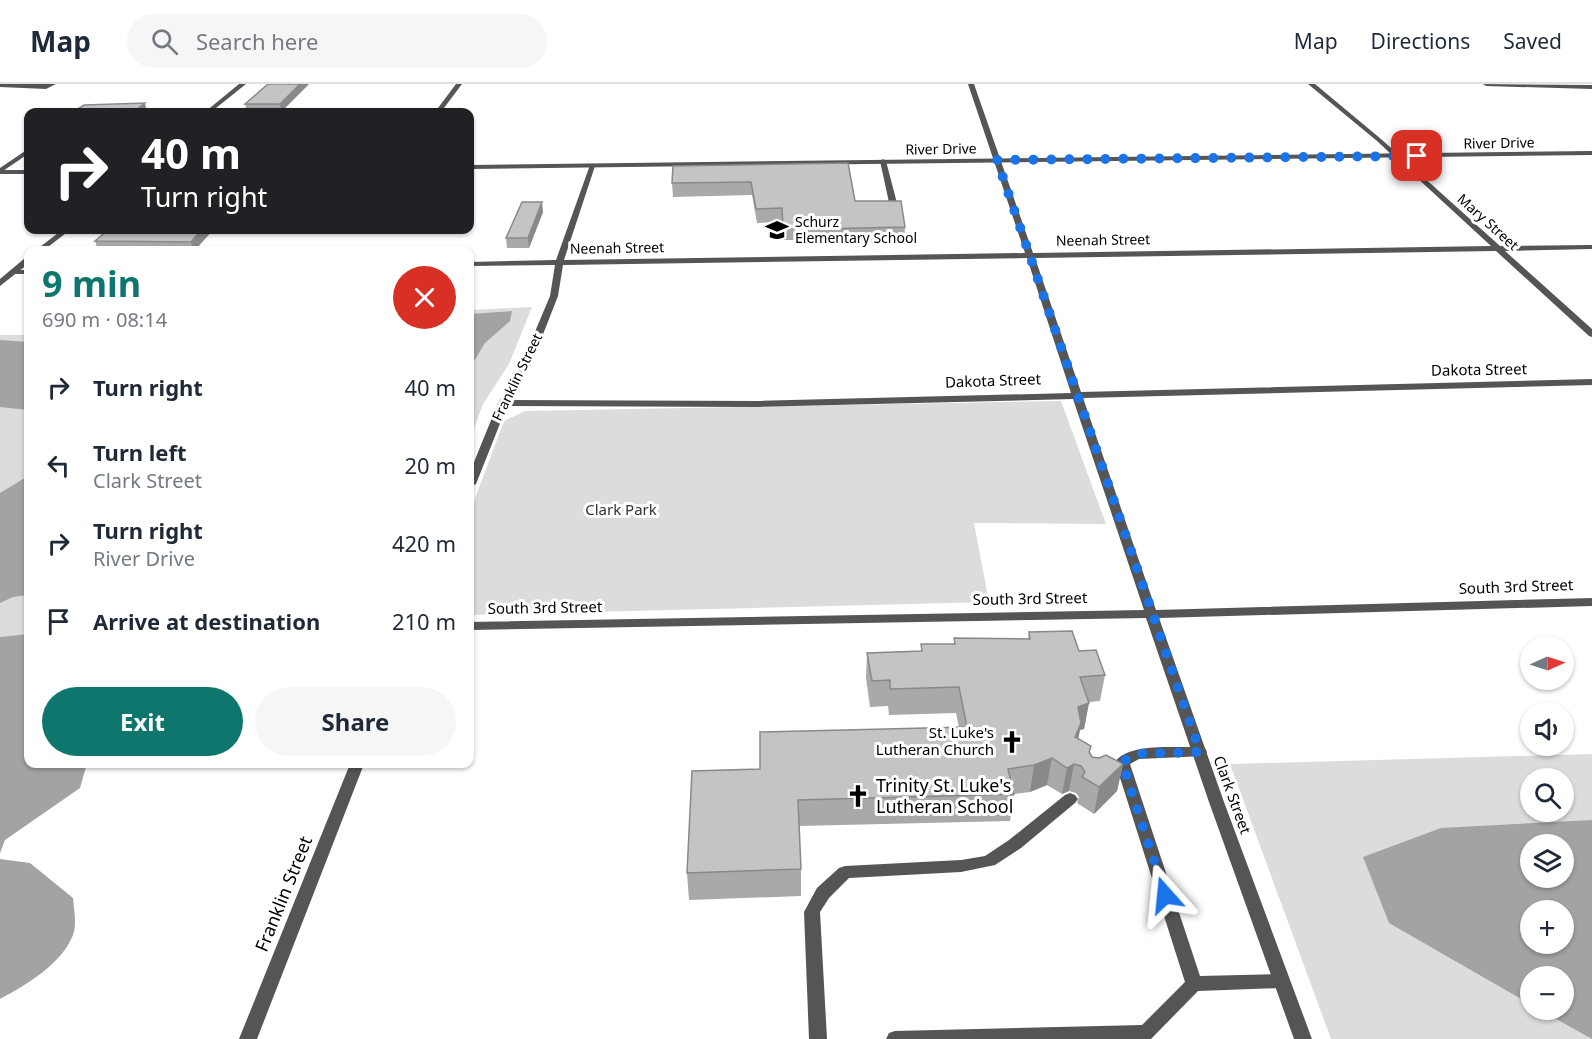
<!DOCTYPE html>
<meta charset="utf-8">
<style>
body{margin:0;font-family:"Noto Sans",sans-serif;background:#f6f6f7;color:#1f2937;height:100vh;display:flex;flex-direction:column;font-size:22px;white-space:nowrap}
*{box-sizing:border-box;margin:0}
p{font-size:20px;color:#747a83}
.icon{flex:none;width:33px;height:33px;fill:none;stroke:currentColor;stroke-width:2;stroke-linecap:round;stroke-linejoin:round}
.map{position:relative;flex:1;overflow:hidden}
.sheet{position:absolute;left:24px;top:162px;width:450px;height:522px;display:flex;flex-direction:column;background:#fff;border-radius:12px;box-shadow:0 2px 4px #0004}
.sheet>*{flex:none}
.banner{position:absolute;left:24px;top:24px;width:450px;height:126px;border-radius:12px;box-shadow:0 2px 4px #0004;background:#202124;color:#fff;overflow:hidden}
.needle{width:39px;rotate:87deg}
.fabs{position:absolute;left:1520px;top:552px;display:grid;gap:12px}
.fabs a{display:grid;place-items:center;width:54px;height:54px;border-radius:50%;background:#fff;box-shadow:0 2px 4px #0004;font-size:30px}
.pin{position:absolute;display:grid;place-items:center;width:51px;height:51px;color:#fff;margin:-26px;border-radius:12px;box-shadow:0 3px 9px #0006}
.me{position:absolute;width:66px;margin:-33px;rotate:342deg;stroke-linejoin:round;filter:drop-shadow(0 0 4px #0008)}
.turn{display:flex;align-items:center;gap:21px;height:126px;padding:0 18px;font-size:27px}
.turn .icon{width:78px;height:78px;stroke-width:2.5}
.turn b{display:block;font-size:42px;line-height:51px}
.round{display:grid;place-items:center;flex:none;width:63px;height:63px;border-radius:32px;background:#f6f6f7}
.head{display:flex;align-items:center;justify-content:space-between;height:102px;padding:0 18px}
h1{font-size:36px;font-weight:700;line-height:45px;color:#0f766e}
.button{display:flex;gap:12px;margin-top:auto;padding:12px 18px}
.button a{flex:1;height:69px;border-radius:36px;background:#0f766e;color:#fff;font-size:24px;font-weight:700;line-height:69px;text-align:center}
.button a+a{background:#f6f6f7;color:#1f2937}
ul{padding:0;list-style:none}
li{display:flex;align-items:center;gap:18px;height:78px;padding:0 18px}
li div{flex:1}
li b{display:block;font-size:22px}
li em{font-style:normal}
header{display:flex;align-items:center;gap:36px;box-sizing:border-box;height:84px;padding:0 30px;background:#fff;border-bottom:2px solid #e0e1e3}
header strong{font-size:28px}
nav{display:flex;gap:33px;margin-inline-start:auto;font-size:21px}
.search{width:420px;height:54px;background:#f6f6f7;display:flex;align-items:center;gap:15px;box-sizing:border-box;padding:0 21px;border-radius:33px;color:#747a83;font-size:22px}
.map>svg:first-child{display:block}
.green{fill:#dcdcdc;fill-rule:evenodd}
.water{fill:#a3a3a3;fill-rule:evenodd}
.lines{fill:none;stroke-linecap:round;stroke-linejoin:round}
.service{fill:#555;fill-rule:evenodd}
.minor{fill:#555;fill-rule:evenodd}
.tertiary{fill:#555;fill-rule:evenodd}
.wall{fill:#a9a9a9}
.shaded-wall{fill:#898989}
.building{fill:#c4c4c4;stroke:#898989;stroke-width:1.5}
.route{stroke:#1a73e8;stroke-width:10;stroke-dasharray:0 18}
.labels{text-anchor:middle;stroke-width:6;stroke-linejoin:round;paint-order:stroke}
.far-street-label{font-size:14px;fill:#000;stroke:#fff}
.far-poi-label{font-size:14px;fill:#000;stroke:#fff;text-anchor:start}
.street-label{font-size:15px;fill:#000;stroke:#fff}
.park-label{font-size:15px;fill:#333;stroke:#fff}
.poi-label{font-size:15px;fill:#000;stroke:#fff;text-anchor:end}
.near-poi-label{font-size:18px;fill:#000;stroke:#fff;text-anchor:start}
.near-street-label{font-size:18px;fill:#000;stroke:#fff}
</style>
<header>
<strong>Map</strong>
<div class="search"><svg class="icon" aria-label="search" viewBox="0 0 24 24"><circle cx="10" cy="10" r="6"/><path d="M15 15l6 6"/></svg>Search here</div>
<nav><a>Map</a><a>Directions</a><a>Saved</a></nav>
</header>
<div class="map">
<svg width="1592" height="955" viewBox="0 0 1592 955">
<rect width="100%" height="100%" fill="#fff"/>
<g class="green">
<polygon points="532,223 509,280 483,320 470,355 470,226"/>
<polygon points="0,251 28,251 28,550 0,553"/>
<polygon points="1061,317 1106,440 974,439 989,518 470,531 470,428 504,337 525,327"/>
<path d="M1592,670V955H1331L1230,680ZM1530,694H1563V728H1530ZM1530,760H1563V794H1530ZM1530,826H1563V860H1530ZM1530,892H1563V926H1530Z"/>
</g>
<g class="water">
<polygon points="512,227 510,237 485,259 470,284 470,230"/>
<polygon points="0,256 28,258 28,326 0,323"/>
<polygon points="28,392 28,511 13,513 0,519 0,409"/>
<polygon points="28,550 28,672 26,673 28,680 65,680 86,683 80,704 5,756 0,769 0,553"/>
<path d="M1592,736V955L1540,926H1563V892H1530V920L1389,839L1363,773L1441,744ZM1563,760V794H1530V760ZM1530,826H1563V860H1530Z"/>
<path d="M0,775L30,779L73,814C74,825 77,842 73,851C62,880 26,901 0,915Z"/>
</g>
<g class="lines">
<g class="service">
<polygon points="0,0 56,0 46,5 0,3"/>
<polygon points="210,25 213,27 212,28 127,28 130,26"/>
<polygon points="28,65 28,70 0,89 0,84"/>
<polygon points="883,75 886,77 898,123 894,125 890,123 880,77"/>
<path d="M1200,663L1205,664L1207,668L1205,672L1139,675L1130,680L1200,892L1281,890L1287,892L1290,897L1287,902L1281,904L1198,907L1151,955H886L889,949L895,947L1142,941L1185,898L1115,678C1128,658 1178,664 1200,663Z"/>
<polygon points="1070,709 1075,711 1078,715 1075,719 1021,764 995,781 961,788 849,794 829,814 820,828 827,955 809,955 804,828 817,804 839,784 845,782 961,776 985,772 1009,756 1065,711"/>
</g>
<g class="minor">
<polygon points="456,0 462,0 441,28 435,28"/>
<path d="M968,0H974L1033,169L1491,162L1377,57L1308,0H1315L1381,55L1500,162L1592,161V165L1505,167L1592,245V253L1589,252L1496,167L1035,174L1081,308L1592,295V301L1083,314L1156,526L1592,514V522L1159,534L1224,718L1312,955H1294L1209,718L1146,534L470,546V538L1144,526L1073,315L757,323L507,322L476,400L470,403V388L498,319L521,281L550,212L555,181L470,182V178L556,176L590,81L595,82L564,176L1025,169ZM1027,174L1071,309L757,317L510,316L531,281L558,212L563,181Z"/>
<polygon points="1483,0 1592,1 1592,5 1486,2"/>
<rect x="11" y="186" width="17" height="4"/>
<polygon points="350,680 364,680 257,955 239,955"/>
</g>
<g class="tertiary">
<polygon points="239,0 246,0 211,28 205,28"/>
<polygon points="1592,67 1592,71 470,85 470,81"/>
<rect x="0" y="86" width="28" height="4"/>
<polygon points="62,146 70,146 44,166 36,166"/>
<polygon points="25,174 28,174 28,180 0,202 0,195"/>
</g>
</g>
<g class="wall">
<polygon points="309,0 281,28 247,28 245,20"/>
<polygon points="673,82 855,117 905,143 904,157 818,159 816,156 783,156 782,138 757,139 752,111 673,113 672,99"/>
<polygon points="543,128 529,164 507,164 506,154"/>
<polygon points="108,146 213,146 195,166 98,166 95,157"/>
<polygon points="1029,548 1079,567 1105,591 1100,617 1089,618 1084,645 1080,646 1078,655 1092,673 1123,680 1117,707 1094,730 1077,719 1079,713 1076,709 1069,707 1062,710 1047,701 1030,708 1014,710 1010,737 799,742 801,785 801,812 689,816 687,789 760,685 959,644 956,629 889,631 888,622 870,623 866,594 867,569 921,567 921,560 954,560 954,554 1028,555"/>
</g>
<g class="shaded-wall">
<polygon points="300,0 309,0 281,28 280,20"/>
<polygon points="145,19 147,28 133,28"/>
<polygon points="542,118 543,128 529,164 528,154"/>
<polygon points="201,146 213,146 195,166 193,166 191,158"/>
<polygon points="1089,619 1084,645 1080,646 1076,665 1075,653 1078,623"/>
<polygon points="1052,674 1047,701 1030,708 1034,681"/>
<polygon points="1074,680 1069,707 1062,710 1067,684"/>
<polygon points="1123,680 1117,707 1094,730 1099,703"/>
</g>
<g class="building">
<polygon points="268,0 300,0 280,20 245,20"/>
<polygon points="145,19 133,28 73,28 84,21"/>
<polygon points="848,79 855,117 901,117 905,143 818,145 816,141 783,142 782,124 756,125 751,98 672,99 673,82"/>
<polygon points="522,118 542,118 528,154 506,154"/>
<polygon points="108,146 201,146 191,158 95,157"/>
<polygon points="1072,547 1079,567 1096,566 1105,591 1080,593 1089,619 1078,623 1081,639 1075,653 1091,662 1089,668 1092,673 1099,674 1106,671 1123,680 1099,703 1082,693 1085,688 1081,682 1074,680 1067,684 1052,674 1034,681 1008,685 1014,710 798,716 801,785 687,789 692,687 760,685 760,648 967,643 959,603 890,605 890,596 872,597 867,569 922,567 921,560 955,560 954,554 1030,555 1029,548"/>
</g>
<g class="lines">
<polyline class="route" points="1165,811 1122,678 1137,670 1200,668 997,76 1417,72"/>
</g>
<defs>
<g id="school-bare" transform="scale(1.8)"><path d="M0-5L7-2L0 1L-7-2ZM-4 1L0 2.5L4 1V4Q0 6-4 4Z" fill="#000" stroke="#fff" stroke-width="2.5" paint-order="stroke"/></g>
<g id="church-bare" transform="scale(1.8)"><path d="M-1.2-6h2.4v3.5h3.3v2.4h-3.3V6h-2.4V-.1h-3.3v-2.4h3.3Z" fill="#000" stroke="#fff" stroke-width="2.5" paint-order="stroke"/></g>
</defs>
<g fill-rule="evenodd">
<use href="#school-bare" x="777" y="146"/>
<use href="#church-bare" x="1012" y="658"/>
<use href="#church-bare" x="858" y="712"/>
</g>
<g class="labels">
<g class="far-street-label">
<text transform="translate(1499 59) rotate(-1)" y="5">River Drive</text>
<text transform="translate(941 65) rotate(-1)" y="5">River Drive</text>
<text transform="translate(1488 138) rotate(42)" y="5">Mary Street</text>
<text transform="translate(1103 156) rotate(-1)" y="5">Neenah Street</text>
<text transform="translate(617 164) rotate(-1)" y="5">Neenah Street</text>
<text transform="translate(517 293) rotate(-64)" y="5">Franklin Street</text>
</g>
<g class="far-poi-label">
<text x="795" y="143">Schurz<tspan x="795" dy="16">Elementary School</tspan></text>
</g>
<g class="street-label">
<text transform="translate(1479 286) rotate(-1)" y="5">Dakota Street</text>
<text transform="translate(993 297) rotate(-2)" y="5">Dakota Street</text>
<text transform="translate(1516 503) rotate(-2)" y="5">South 3rd Street</text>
<text transform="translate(1030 515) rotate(-1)" y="5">South 3rd Street</text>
<text transform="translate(545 524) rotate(-1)" y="5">South 3rd Street</text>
<text transform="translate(1232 711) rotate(70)" y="5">Clark Street</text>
</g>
<g class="park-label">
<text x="621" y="431">Clark Park</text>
</g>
<g class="poi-label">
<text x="994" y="654">St. Luke's<tspan x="994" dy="17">Lutheran Church</tspan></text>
</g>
<g class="near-poi-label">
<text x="876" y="708">Trinity St. Luke's<tspan x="876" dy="21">Lutheran School</tspan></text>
</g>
<g class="near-street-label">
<text transform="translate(284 810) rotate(-68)" y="6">Franklin Street</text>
</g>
</g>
</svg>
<div class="fabs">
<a><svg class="needle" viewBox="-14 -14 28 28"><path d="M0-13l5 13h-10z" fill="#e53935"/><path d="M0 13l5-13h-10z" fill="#747a83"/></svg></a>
<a><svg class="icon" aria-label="sound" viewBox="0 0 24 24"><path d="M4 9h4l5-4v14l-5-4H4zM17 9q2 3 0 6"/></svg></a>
<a><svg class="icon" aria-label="search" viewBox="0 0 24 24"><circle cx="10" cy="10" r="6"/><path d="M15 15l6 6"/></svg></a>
<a><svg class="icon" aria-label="layers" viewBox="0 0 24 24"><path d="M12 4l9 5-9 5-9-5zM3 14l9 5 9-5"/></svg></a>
<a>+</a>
<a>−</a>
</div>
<div class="pin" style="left:1417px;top:72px;background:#d93025"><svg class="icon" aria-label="arrive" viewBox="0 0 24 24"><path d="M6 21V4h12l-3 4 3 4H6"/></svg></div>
<svg class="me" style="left:1165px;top:811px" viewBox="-20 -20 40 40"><path d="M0-17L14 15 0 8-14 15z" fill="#1a73e8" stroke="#fff" stroke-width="4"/></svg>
<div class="banner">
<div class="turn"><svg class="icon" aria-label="right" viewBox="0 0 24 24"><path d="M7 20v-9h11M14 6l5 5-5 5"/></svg><div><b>40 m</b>Turn right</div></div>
</div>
<section class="sheet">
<div class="head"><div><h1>9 min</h1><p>690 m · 08:14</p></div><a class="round" style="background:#d93025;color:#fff"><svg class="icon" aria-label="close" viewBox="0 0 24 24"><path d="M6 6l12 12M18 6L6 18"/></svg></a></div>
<ul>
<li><svg class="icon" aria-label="right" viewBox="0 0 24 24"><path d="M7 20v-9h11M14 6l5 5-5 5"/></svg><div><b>Turn right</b></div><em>40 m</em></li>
<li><svg class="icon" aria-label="left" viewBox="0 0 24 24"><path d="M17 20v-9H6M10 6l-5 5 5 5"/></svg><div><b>Turn left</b><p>Clark Street</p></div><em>20 m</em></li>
<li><svg class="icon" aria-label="right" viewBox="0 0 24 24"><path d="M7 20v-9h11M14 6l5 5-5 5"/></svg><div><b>Turn right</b><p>River Drive</p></div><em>420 m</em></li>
<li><svg class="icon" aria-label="arrive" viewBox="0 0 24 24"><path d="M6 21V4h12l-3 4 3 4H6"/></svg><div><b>Arrive at destination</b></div><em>210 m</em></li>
</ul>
<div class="button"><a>Exit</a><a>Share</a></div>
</section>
</div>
